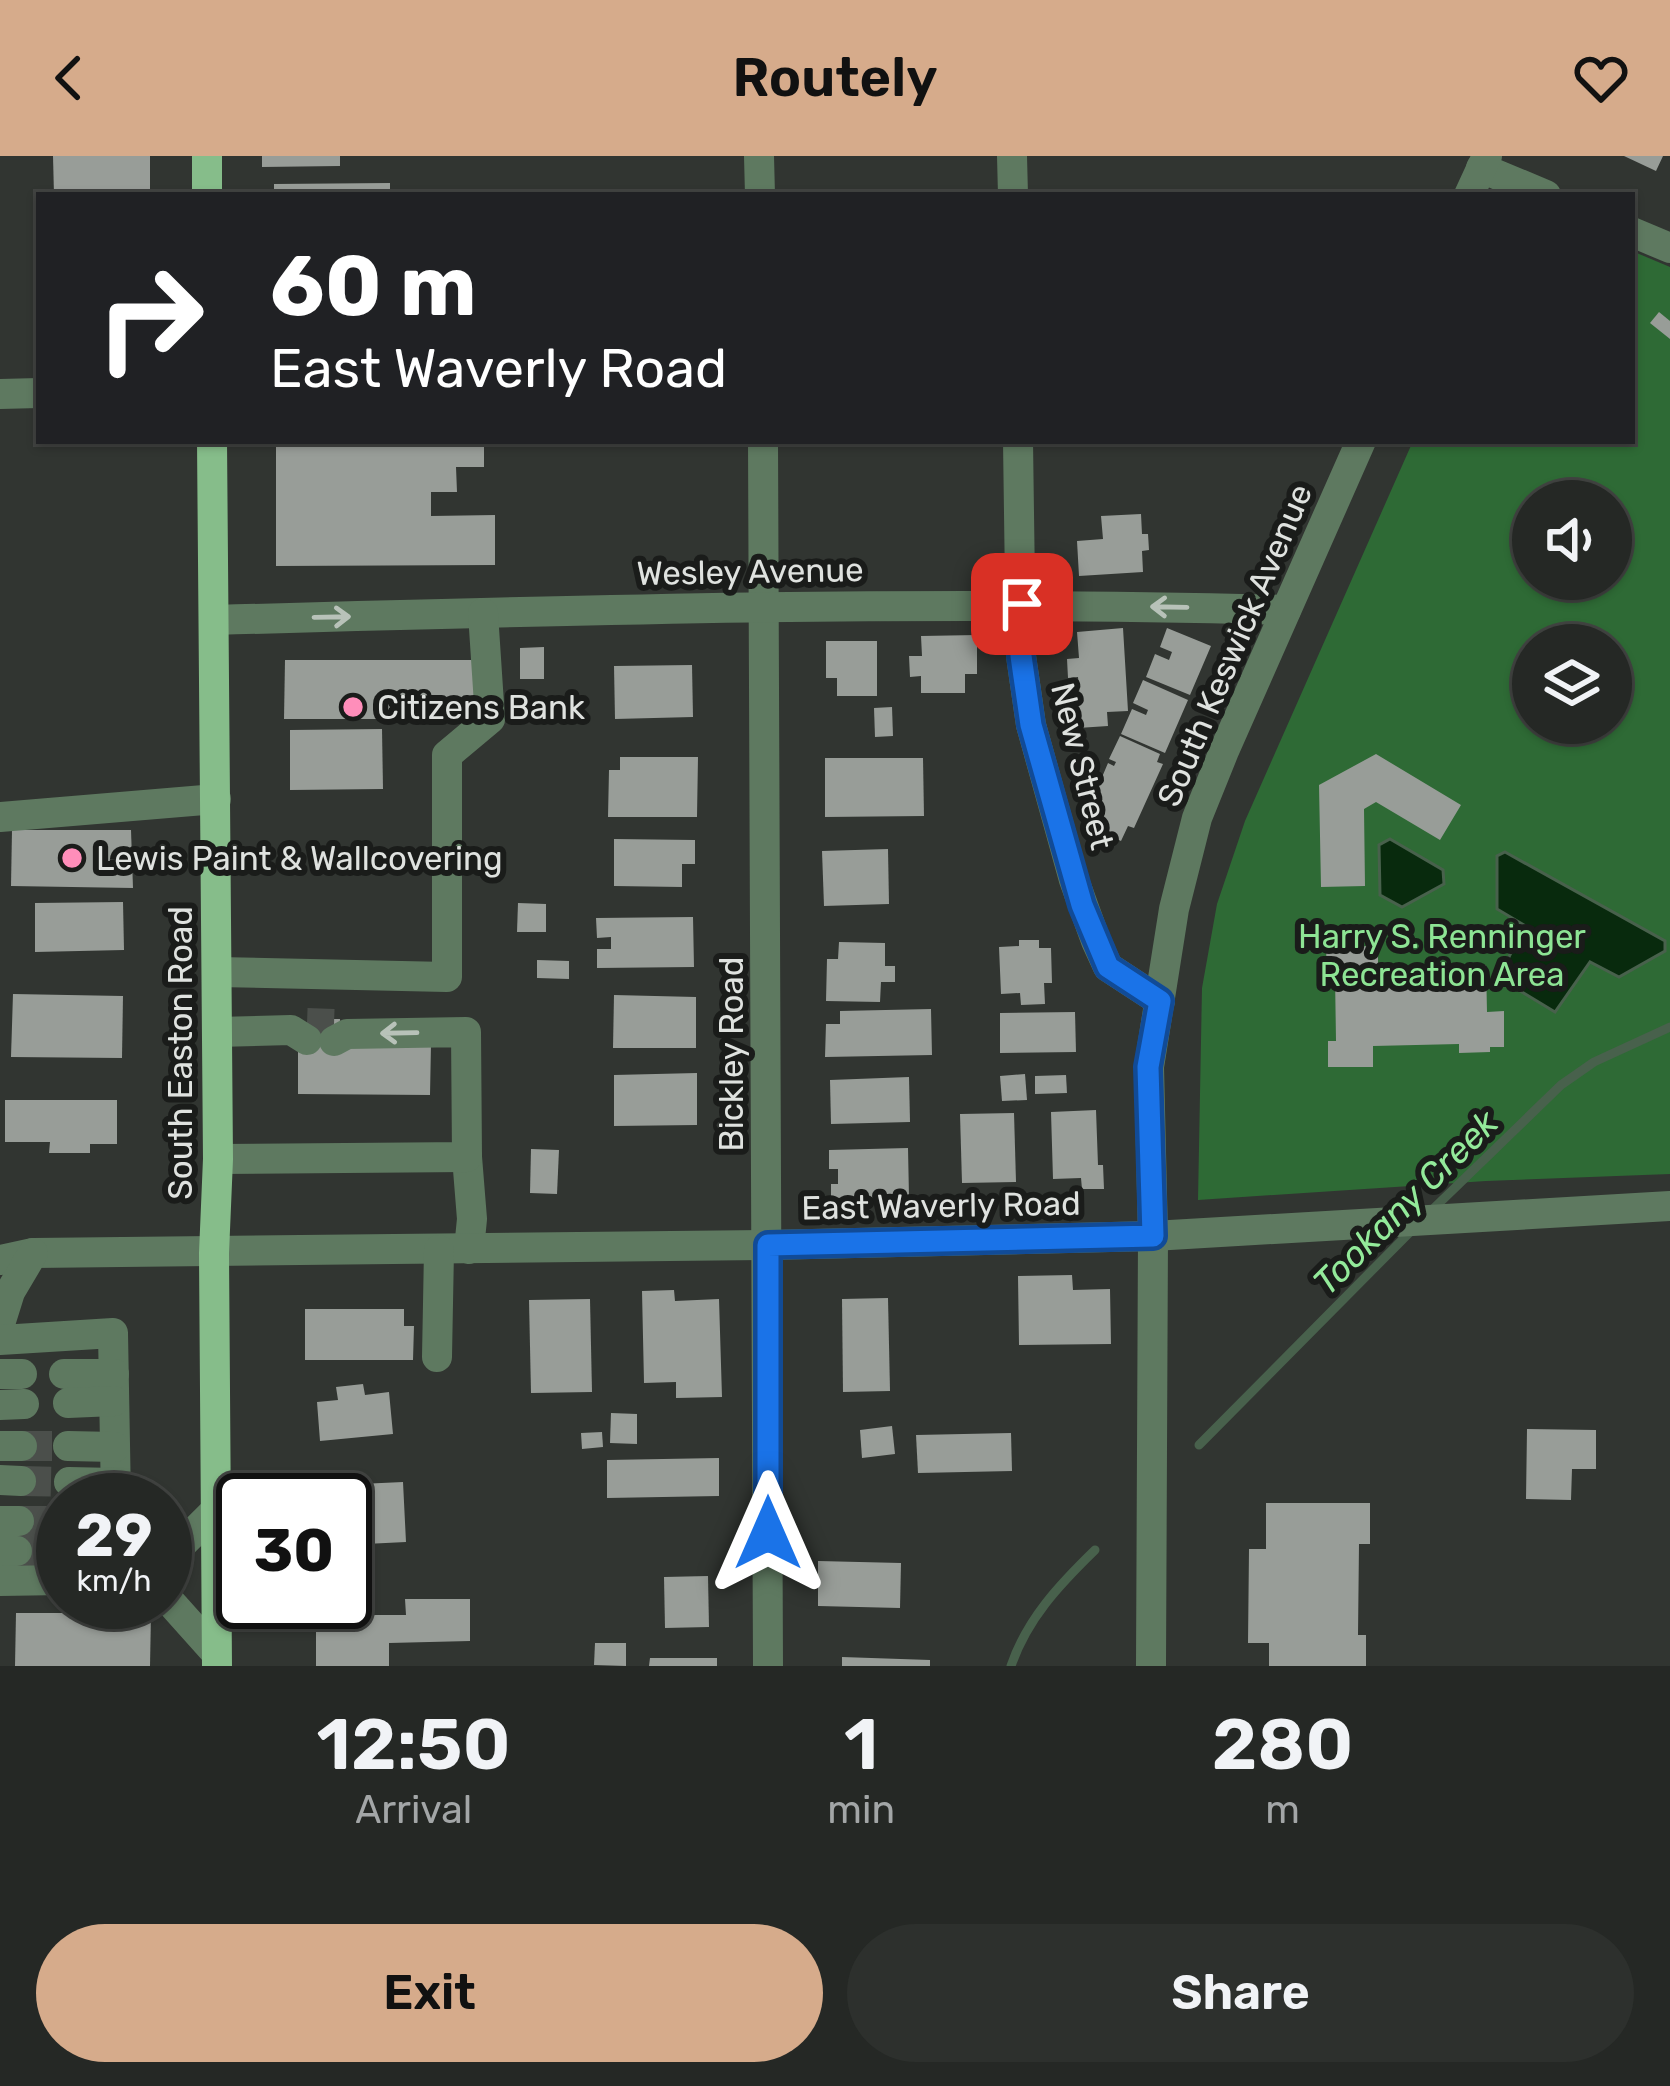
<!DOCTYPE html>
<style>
body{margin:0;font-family:Rubik,sans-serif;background:#2d302d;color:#f1f3f6;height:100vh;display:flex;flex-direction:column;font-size:45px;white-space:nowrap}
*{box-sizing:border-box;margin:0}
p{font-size:39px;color:#a3a6a7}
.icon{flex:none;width:66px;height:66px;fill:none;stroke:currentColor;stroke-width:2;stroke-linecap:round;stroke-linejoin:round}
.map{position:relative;height:1510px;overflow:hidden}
.drawer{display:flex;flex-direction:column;background:#252825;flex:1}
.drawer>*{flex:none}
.top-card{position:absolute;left:36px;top:36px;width:1599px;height:252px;border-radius:0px;box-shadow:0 3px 9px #0004,0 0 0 3px #424442;background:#202124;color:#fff;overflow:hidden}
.controls{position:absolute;left:1512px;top:324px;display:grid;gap:24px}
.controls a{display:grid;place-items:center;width:120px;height:120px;border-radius:50%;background:#252825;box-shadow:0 3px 9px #0004,0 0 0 3px #424442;font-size:60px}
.speed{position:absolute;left:36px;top:1317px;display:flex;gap:24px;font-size:60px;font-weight:700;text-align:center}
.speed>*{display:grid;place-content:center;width:156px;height:156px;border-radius:50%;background:#252825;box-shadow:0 3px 9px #0004,0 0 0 3px #424442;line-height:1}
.speed small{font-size:30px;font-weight:400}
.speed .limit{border:6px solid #111;border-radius:18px;background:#fff;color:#111}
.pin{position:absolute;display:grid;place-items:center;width:102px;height:102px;color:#fff;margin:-51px;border-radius:24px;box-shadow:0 6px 18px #0006}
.me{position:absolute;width:132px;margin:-66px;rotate:0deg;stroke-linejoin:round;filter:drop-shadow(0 0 9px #0008)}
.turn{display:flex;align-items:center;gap:42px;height:252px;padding:0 36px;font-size:54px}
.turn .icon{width:156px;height:156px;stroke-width:2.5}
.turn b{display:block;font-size:84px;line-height:102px}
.eta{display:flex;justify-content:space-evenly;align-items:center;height:204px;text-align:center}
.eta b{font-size:72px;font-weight:600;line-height:84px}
.primary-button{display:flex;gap:24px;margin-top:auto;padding:24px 36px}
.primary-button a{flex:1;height:138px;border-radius:72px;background:#d6ab8b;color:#111;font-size:48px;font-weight:600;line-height:138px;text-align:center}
.primary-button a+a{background:#2d302d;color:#f1f3f6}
header{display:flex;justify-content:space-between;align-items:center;height:156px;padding:0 36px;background:#d6ab8b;color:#111;font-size:54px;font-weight:600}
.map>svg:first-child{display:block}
.green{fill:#2e6a35;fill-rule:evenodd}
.water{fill:#082a0d;stroke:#48614c;stroke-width:3}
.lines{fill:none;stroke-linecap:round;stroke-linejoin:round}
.stream{stroke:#48614c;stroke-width:9}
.building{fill:#989d98}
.minor-tunnel{stroke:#4b4f4b;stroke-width:30;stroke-dasharray:30 15;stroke-linecap:butt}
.minor{stroke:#5e7960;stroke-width:30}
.major{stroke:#86bd8a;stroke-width:30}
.oneway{stroke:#b8c2b9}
.route-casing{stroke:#114b97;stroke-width:30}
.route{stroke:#1a73e8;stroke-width:21}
.poi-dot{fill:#ff8eba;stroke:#1a1c1a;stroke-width:4.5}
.labels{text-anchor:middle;stroke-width:12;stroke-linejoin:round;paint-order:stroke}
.street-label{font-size:33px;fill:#dfe2df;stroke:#1a1c1a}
.poi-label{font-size:33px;fill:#dfe2df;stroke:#1a1c1a;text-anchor:start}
.park-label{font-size:33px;fill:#8de494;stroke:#1a1c1a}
.water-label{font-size:36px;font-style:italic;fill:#93ea9a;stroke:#1a1c1a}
</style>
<header><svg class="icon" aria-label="back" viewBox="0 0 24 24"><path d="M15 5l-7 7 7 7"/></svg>Routely<svg class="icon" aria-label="heart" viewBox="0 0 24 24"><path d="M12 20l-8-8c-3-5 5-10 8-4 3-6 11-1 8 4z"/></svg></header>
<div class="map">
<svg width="1670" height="1510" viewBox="0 0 1670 1510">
<rect width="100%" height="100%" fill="#313531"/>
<path class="green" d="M1632,95L1670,111V1018L1486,1025L1198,1044L1202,832L1217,748L1245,665L1413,285H1632ZM1533,345H1611V423H1533ZM1533,489H1611V567H1533Z"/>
<g class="water">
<polygon points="1390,683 1443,714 1444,728 1402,751 1380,739 1379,689"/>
<polygon points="1505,696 1665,785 1665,795 1619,821 1590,806 1555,856 1499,822 1524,769 1497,753 1497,700"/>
</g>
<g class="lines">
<g class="stream">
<polyline points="1431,1055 1561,929 1594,906 1670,871"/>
<polyline points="1199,1289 1411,1075"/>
<path d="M1011,1510C1027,1463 1059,1429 1095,1394"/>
</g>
</g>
<g class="building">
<polygon points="53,0 150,0 150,39 54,39"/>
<polygon points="262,0 340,0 340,10 262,11"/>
<polygon points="1624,0 1663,0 1656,15"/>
<polygon points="390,27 390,39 274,39 274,28"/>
<polygon points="1659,156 1670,165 1670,183 1650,167"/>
<polygon points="276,285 484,285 484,311 456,311 457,336 431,336 431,360 495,359 495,409 276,410"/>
<polygon points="1141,358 1142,378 1148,378 1149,394 1142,395 1143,416 1079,420 1077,385 1103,383 1101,360"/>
<polygon points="1123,472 1128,555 1107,556 1108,570 1078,572 1077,560 1068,560 1067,544 1080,543 1078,521 1068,522 1067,503 1079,502 1077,476"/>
<polygon points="1167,472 1211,490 1190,539 1146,521 1155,498 1169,504 1172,496 1160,491"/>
<polygon points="977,479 977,518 965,518 965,537 921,537 921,520 910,521 909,500 922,500 921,480"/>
<polygon points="826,485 877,485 877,540 837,540 837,522 826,522"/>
<polygon points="544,491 544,523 520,523 520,492"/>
<polygon points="285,504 480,504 480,563 284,563"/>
<polygon points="692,509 693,561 615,563 614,510"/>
<polygon points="1143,524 1188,544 1165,597 1121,578 1132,553 1146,559 1148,554 1133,547"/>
<polygon points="892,551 893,580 875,581 874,552"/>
<polygon points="382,573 383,633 290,634 290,574"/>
<polygon points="1120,580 1160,598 1157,606 1163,608 1134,672 1128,670 1121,685 1101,676 1107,664 1086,655 1092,642 1097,644 1094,640 1108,607 1114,610 1116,606 1109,603"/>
<polygon points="1376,598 1461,649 1440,684 1376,646 1364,653 1365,730 1321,731 1319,629"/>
<polygon points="620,601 698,601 697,661 608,661 609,614 620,614"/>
<polygon points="825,602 923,602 924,660 825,661"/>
<polygon points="12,674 131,674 133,732 11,730"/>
<polygon points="614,683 695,684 695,708 682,708 682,731 614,730"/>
<polygon points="888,693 889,748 824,750 822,695"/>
<polygon points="123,746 124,794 35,796 35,747"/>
<polygon points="518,747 546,748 546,776 517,776"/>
<polygon points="693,761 694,811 597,812 597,793 611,793 611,781 597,782 596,762"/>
<polygon points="1019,784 1039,784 1039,792 1051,792 1052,827 1044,827 1045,848 1021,849 1020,837 1001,838 999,791 1019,790"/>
<polygon points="839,786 885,787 885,810 895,810 895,826 881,826 880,846 826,845 827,803 838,803"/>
<polygon points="1378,790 1378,816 1462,814 1462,809 1486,809 1487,856 1504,855 1504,891 1490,891 1490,896 1459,897 1459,888 1373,890 1373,911 1328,911 1328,885 1336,885 1335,819 1327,819 1326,791"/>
<polygon points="537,804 569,805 569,823 537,822"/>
<polygon points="13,838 123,840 122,902 11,901"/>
<polygon points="614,839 696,841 696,892 613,892"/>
<polygon points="931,853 932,899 825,901 826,868 840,868 840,855"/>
<polygon points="1075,856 1076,896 1000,897 1000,857"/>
<polygon points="313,863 340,863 339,887 431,888 430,939 298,938 298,891 313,891"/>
<polygon points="697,917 697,969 614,970 614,919"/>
<polygon points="1025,918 1027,944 1002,945 1000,920"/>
<polygon points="1066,919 1067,937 1035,938 1035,920"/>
<polygon points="909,921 910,966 831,968 830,924"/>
<polygon points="5,944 117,944 117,988 90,988 90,997 49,997 50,986 5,986"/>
<polygon points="1096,954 1098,1009 1103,1009 1104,1033 1082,1033 1081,1022 1053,1023 1051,956"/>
<polygon points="1014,957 1016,1026 962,1027 960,958"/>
<polygon points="908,992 909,1041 831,1042 831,1028 838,1028 838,1013 829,1013 829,994"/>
<polygon points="531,993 559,994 557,1038 530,1037"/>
<polygon points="1072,1119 1073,1134 1110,1133 1111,1188 1019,1189 1018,1120"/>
<polygon points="674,1134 675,1145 719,1143 722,1241 676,1242 676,1226 644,1227 642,1135"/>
<polygon points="888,1142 890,1235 843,1236 842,1143"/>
<polygon points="590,1143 592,1236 531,1237 529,1144"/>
<polygon points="305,1153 404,1153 404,1170 414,1170 413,1204 305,1204"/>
<polygon points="363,1228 365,1239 389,1236 393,1278 320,1285 317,1246 338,1244 336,1231"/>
<polygon points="611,1257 637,1258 637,1288 610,1287"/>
<polygon points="892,1270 895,1298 862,1302 860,1274"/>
<polygon points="1527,1273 1596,1274 1596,1313 1572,1313 1571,1344 1526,1343"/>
<polygon points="602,1276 603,1291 582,1293 581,1277"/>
<polygon points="1011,1277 1012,1315 918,1317 916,1279"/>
<polygon points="719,1302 719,1340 607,1342 607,1304"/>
<polygon points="403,1326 406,1386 345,1389 345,1344 318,1344 317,1330"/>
<polygon points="1266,1347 1370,1347 1370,1388 1359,1388 1358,1479 1366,1479 1366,1510 1269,1510 1269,1487 1248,1487 1249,1393 1266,1393"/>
<polygon points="818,1405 901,1407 900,1452 818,1450"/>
<polygon points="708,1420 709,1471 665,1472 664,1421"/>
<polygon points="405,1443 470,1443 470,1485 389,1487 389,1510 316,1510 316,1459 406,1459"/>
<polygon points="16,1457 151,1457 150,1510 15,1510"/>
<polygon points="595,1487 626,1487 626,1510 594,1509"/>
<polygon points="842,1501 930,1504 930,1510 842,1510"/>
<polygon points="650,1502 717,1502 717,1510 649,1510"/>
</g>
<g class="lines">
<g class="minor-tunnel">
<polyline points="307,867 334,868"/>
<polyline points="22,1290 68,1290"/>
<polyline points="21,1325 69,1326"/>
<polyline points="19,1365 63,1365"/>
<polyline points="17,1395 63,1395"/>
</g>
<g class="minor">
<polyline points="759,0 760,39"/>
<polyline points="1012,0 1013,39"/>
<polyline points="1481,12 1546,39"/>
<polyline points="1469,39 1487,0"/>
<polyline points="1632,76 1670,92"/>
<polyline points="0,238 39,237"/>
<polyline points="763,285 768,1510"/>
<polyline points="1018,285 1021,500 1031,569 1074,724 1096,785 1108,811 1160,845"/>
<path d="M215,464C572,454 929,444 1286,454"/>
<polyline points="0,661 216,643"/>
<polyline points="217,816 447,821 447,599 490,563 483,457"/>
<polyline points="217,876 291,874 307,884"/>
<polyline points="467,1001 472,1063 469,1093"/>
<polyline points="218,1003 467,1001 466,876 347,878 334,885"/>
<polyline points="0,1104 33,1097 768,1089 1153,1080 1670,1050"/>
<polyline points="0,1168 10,1136 33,1097"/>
<polyline points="0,1184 113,1177 116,1344"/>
<polyline points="437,1201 439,1094"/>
<polyline points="0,1218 22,1218"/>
<polyline points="64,1218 114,1218"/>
<polyline points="68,1247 114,1245"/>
<polyline points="0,1249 24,1248"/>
<polyline points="0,1290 22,1290"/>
<polyline points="68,1290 115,1291"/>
<polyline points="0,1324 21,1325"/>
<polyline points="69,1326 115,1327"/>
<polyline points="0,1365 19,1365"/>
<polyline points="0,1395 17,1395"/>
<polyline points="165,1405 217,1353"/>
<polyline points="0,1425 63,1424"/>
<polyline points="165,1440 216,1497"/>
<polyline points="1151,1510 1153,1080 1149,911 1174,753 1197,662 1224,595 1361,285"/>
</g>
<g class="major">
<polyline points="207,0 207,39"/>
<polyline points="212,285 218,1003 214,1097 217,1510"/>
</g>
</g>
<defs><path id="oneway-shaft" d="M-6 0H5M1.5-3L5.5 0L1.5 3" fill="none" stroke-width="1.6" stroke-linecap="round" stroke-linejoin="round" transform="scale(3)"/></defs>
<g class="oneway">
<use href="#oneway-shaft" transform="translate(1169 451) rotate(-179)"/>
<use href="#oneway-shaft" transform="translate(332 461) rotate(-1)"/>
<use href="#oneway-shaft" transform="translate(399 877) rotate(179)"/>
</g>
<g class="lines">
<g class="route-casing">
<polyline id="route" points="768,1377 768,1089 1153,1080 1148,911 1160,845 1108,811 1082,749 1031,569 1021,500 1022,448"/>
</g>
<use href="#route" class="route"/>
</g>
<g class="poi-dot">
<circle cx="353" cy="551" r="12"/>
<circle cx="72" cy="702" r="12"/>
</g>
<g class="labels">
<g class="street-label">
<text transform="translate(750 415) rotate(-1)" y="12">Wesley Avenue</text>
<text transform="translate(1234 489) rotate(-67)" y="12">South Keswick Avenue</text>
<text transform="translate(1083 610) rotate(76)" y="12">New Street</text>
<text transform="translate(180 897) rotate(-90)" y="12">South Easton Road</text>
<text transform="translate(731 898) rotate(-90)" y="12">Bickley Road</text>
<text transform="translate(941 1049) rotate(-1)" y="12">East Waverly Road</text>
</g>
<g class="poi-label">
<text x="377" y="563">Citizens Bank</text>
<text x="96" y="714">Lewis Paint &amp; Wallcovering</text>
</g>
<g class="park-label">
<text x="1442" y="792">Harry S. Renninger<tspan x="1442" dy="38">Recreation Area</tspan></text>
</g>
<g class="water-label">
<text transform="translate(1405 1046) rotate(-45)" y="13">Tookany Creek</text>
</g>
</g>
</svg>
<div class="controls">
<a><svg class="icon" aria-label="sound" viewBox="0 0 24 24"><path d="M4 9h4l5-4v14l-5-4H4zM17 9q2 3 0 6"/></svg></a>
<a><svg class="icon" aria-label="layers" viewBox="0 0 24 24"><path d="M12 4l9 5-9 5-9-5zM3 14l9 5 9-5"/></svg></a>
</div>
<div class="speed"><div>29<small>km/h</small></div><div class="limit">30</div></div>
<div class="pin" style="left:1022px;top:448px;background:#d93025"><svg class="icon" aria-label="arrive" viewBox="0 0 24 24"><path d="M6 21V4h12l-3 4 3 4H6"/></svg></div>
<svg class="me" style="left:768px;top:1377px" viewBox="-20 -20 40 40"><path d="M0-17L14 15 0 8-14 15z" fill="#1a73e8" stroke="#fff" stroke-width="4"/></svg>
<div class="top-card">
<div class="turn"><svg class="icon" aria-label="right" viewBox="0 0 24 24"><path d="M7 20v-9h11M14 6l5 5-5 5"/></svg><div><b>60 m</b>East Waverly Road</div></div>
</div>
</div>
<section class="drawer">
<div class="eta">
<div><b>12:50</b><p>Arrival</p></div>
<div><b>1</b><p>min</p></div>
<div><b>280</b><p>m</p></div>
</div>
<div class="primary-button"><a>Exit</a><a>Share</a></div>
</section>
